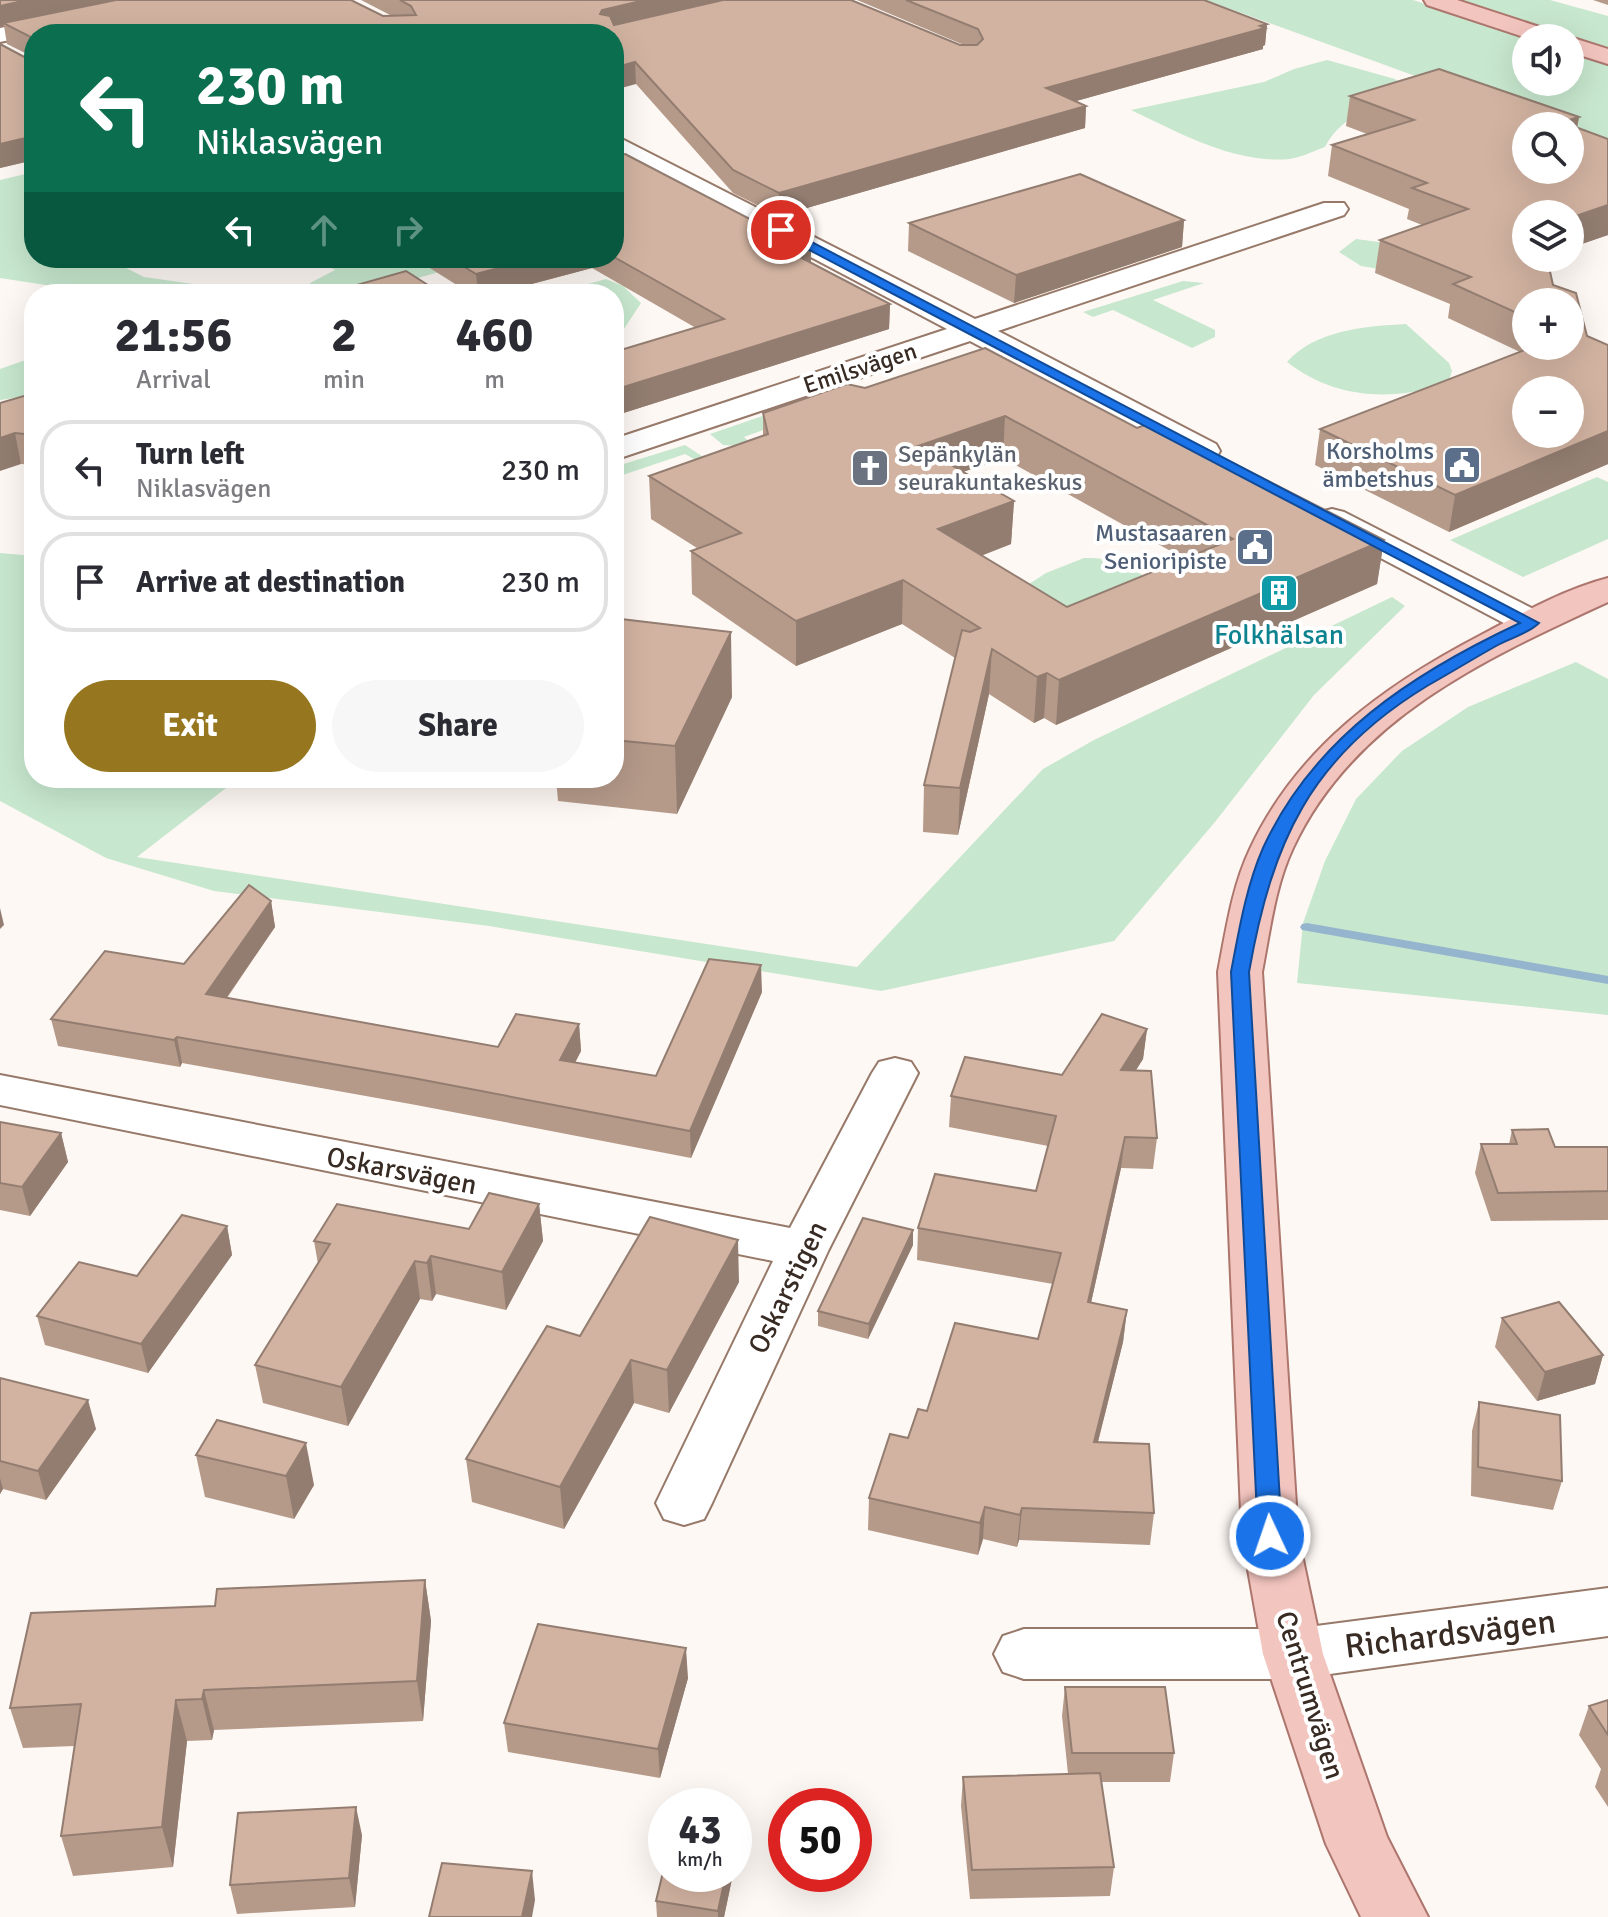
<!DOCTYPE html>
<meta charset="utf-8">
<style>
body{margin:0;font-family:Signika,sans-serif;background:#f7f7f7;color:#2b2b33;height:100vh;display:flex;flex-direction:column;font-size:30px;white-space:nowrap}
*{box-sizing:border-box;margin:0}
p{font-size:26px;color:#7c7c81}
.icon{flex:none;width:44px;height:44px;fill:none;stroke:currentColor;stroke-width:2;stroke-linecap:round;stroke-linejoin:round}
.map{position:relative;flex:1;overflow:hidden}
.sheet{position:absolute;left:24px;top:284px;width:600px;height:504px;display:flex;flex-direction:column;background:#fff;border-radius:32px;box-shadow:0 8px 32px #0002}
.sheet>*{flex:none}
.hud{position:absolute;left:24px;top:24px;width:600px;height:244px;border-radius:32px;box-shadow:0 8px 32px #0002;background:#0b6e4f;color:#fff;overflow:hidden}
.fabs{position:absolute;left:1512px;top:24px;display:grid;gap:16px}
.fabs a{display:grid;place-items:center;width:72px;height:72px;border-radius:50%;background:#fff;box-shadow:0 8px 32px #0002;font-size:40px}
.speed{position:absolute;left:648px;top:1788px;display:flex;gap:16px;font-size:40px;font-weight:700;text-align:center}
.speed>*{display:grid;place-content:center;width:104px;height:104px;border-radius:50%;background:#fff;box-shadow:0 8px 32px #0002;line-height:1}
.speed small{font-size:20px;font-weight:400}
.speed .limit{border:12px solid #d22;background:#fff;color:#111}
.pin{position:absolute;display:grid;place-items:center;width:68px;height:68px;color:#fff;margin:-34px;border:4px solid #fff;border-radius:50%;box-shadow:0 2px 8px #0007}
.me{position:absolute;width:88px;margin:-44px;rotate:357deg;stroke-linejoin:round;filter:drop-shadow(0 0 6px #0008)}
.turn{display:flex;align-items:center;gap:28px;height:168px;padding:0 40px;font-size:36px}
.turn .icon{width:104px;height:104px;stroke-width:2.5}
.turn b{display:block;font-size:56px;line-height:68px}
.lanes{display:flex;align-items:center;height:76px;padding:0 40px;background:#0003;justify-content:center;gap:40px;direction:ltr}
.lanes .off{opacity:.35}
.eta{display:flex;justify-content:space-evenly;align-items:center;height:136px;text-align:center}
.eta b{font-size:48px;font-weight:700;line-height:56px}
.action{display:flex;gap:16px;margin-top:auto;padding:16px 40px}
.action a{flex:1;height:92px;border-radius:48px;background:#96771f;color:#fff;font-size:32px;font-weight:700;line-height:92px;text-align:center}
.action a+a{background:#f7f7f7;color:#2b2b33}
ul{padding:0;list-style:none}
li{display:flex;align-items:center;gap:24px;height:100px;margin:0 16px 12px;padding:0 24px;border:4px solid #e1e1e2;border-radius:32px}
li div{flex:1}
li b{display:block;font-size:30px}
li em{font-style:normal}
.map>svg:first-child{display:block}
.green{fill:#c7e7ce}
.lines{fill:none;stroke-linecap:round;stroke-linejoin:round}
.stream{fill:#95b4cd;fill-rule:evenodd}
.minor-casing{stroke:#977969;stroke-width:4}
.major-casing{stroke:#ac766d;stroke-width:4}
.minor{fill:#fff;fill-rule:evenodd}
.major{fill:#f3c5bf;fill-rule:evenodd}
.wall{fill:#b59a8a;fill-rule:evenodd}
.shaded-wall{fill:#937d71}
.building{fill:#d2b3a1;stroke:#937d71;stroke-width:2;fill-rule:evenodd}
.route{fill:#1a73e8;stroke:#114b97;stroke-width:2}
.labels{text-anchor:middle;stroke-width:8;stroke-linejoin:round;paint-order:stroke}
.far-street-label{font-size:24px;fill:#382b24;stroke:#fff}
.far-service-label{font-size:24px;fill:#4e5e75;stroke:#fff;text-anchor:end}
.far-worship-label{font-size:24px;fill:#5b616d;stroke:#fff;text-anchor:start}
.culture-label{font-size:28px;fill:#0d838f;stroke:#fff}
.street-label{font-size:28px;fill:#382b24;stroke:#fff}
.near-street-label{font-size:34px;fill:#382b24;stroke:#fff}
</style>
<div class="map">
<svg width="1608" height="1917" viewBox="0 0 1608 1917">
<rect width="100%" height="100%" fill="#fef8f4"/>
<g class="green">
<polygon points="1206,0 1413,0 1529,38 1526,38 1526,82 1570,82 1570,52 1608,63 1608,146 1570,126 1553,126"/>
<polygon points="1460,0 1550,0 1608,16 1608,49"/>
<path d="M1327,60L1395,79L1413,92C1380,105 1342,113 1325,147C1314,151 1302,157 1290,159C1234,164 1180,133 1131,110L1264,82L1294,69Z"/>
<polygon points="34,172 34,258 106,258 144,277 263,294 83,294 78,290 0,278 0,180"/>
<polygon points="1356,239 1394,244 1391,271 1361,266 1339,252"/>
<polygon points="311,258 393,258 417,262 431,258 488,258 362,294 313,294 310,283 335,270"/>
<polygon points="606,279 623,286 641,303 614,344 614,294 552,294"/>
<polygon points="1183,281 1204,283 1153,300 1215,330 1215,337 1192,348 1113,310 1093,317 1083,312"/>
<path d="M1406,324L1449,363L1452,371L1448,383C1393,402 1334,399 1287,362C1315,330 1366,326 1406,324Z"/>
<polygon points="34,357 34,395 0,400 0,369"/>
<polygon points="853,385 808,414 744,437 755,447 723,445 710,434"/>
<polygon points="685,445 708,460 699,462 685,454 614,478 614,467"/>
<polygon points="1597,477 1608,482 1608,539 1523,577 1450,540"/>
<polygon points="0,553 34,556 34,778 239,778 137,857 857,967 1043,769 1094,740 1392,597 1405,606 1314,695 1215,822 1114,941 881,991 489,926 214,891 106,858 0,801"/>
<path d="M1084,558C1108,557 1127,564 1147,578L1065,612L1026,586L1046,573Z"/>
<polygon points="1576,662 1608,679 1608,1015 1297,983 1303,923 1325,861 1356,799 1402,751 1468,707"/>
</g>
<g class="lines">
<polygon class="stream" points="1307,923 1608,976 1608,984 1302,930 1300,927 1302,924"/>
<g class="minor-casing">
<g id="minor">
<polygon points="137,0 181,0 170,7 0,42 0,28"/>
<polygon points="614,135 975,319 1324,203 1344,203 1348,209 1344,215 998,331 1216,444 1220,451 1216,458 1204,461 1192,458 970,341 614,460 614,439 947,329 614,153"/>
<polygon points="1332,509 1344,512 1545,615 1550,623 1545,631 1532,634 1519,631 1320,526 1315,519 1320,512"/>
<polygon points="895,1058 911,1062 918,1073 829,1249 712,1503 704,1519 684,1525 664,1519 656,1503 773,1261 0,1105 0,1075 790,1228 872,1073 879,1062"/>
<polygon points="1608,1588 1608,1636 1293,1679 1024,1679 1003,1672 994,1654 1003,1636 1024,1629 1293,1629"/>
</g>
</g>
<g class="major-casing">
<g id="major">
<polygon points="1424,0 1457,0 1558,33 1562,38 1527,38 1427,5"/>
<polygon points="1570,37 1608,49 1608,64 1570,52 1570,38 1566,38"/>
<path d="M1608,578V602C1486,658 1353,719 1293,848C1275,886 1270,931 1262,972L1298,1536L1323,1654L1387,1837L1428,1917H1361L1326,1844L1263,1654L1242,1536L1218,972C1226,931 1232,887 1250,849C1297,748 1385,685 1481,635C1520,614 1565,589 1608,578Z"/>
</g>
</g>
<use href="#minor" class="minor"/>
<use href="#major" class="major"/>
</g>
<g class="wall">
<polygon points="0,0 383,16 392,16 361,0 852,0 960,45 964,45 857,0 1204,0 1267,24 1265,45 1263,46 1263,49 1076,101 1086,106 1085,128 779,216 733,193 636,84 614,34 34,34 34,160 0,168 0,44 30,60 31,56 7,44 4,26 0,27"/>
<polygon points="1593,0 1608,0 1608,5"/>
<path d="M1439,69L1579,117L1577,128L1608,139V235L1570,248V214H1526V258H1547L1553,285L1576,293L1587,336L1608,345V464L1449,532L1315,465L1320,429L1520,352L1448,318L1450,304L1375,273L1380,240L1422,225L1407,219L1409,209L1328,176L1332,145L1367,134L1346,126L1350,96ZM1526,126H1570V170H1526ZM1526,302H1570V346H1526ZM1526,390H1570V434H1526Z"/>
<polygon points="614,157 890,304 889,329 614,416 614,352 696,328 592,268 494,294 471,294 414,258 614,258"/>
<polygon points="1184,220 1182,247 1014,303 908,251 909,223"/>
<path d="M865,388L1137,428L1384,540L1377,584L1056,725L1044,718L1034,723L989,694L958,835L923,832L924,785L955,658L902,624L796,666L692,594L691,551L697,548L651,519L649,476L763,436V413ZM1003,458L1185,559L1067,607L981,556L1011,544L1014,501L963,472Z"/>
<polygon points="34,393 34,465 21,464 0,403"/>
<polygon points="614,630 732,697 677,814 558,801 556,778 614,778"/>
<polygon points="271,901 275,927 227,998 498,1047 579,1024 581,1051 575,1063 656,1076 762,992 691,1158 416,1105 182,1063 180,1067 58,1046 51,1019 184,964"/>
<polygon points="1147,1029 1143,1059 1136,1070 1157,1138 1153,1169 1121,1168 1091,1303 1127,1310 1123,1342 1098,1442 1154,1513 1150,1545 1019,1540 1017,1547 983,1539 978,1555 868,1530 869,1498 908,1438 927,1411 1038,1339 1053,1284 917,1260 918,1228 1036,1191 1048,1146 949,1127 951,1096 1062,1075"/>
<polygon points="0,1122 61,1133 68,1162 30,1216 0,1210"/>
<polygon points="1512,1130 1555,1147 1608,1147 1608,1220 1491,1221 1475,1173 1481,1144 1509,1144"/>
<polygon points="539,1204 543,1241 506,1310 436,1294 432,1301 420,1299 348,1426 263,1403 255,1365 318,1264 314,1241 469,1229"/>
<polygon points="227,1226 232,1255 148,1373 45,1345 37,1316 137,1276"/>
<polygon points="913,1230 913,1245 868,1339 818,1326 818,1311"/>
<polygon points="739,1282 669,1413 634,1403 564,1529 472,1502 466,1459 580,1336"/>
<polygon points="1502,1318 1603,1355 1595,1384 1537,1401 1495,1347"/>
<polygon points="0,1378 96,1429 46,1500 3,1489 0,1494"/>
<polygon points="1479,1402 1562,1481 1553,1510 1471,1496 1472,1431"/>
<polygon points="217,1420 314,1485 294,1519 205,1497 196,1455"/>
<polygon points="425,1580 431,1621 423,1721 214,1730 212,1740 187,1741 173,1867 73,1876 61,1836 74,1746 23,1748 10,1708 215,1606"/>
<polygon points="688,1678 660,1778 508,1752 504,1723"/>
<polygon points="1065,1687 1174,1753 1170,1782 1101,1782 1114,1867 1110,1896 970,1899 961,1806 963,1777 1068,1774 1062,1716"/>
<polygon points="1608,1700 1608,1807 1595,1787 1601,1769 1579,1735 1589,1706"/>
<polygon points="362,1835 355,1907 237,1914 230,1885"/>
<polygon points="733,1874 724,1917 657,1917 656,1901"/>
</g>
<g class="shaded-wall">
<polygon points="27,0 123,0 3,23 4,26 0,27 0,6"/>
<polygon points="645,0 728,0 601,34 600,14 602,10"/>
<polygon points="1267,24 1265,45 1263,46 1263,49 1044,110 1046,88"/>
<polygon points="635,62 636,84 614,90 614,68"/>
<polygon points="1086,106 1085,128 779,216 779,193"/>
<polygon points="1579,117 1573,148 1562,122"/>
<polygon points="34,136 34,160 0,168 0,144"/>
<polygon points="1608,205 1608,235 1570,248 1570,218"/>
<polygon points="1184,220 1182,247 1014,303 1016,275"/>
<polygon points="811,251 811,275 796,255"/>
<polygon points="537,258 591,258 592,268 494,294 478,294 476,274"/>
<polygon points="890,304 889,329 614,416 614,390"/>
<polygon points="1005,416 1003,458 917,488 918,446"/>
<polygon points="1608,431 1608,464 1449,532 1455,495"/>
<polygon points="15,433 21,464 0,471 0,438"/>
<polygon points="1014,501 1011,544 936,573 938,529"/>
<polygon points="1384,540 1377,584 1056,725 1059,680"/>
<polygon points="903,580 902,624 796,666 796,621"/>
<polygon points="731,632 732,697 677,814 675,746"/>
<polygon points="992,649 989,694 958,835 960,788"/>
<polygon points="1047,673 1044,718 1034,723 1037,677"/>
<polygon points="271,901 275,927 211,1020 206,994"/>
<polygon points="0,908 4,925 0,929"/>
<polygon points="761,965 762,992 691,1158 690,1131"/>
<polygon points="579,1024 581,1051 562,1087 560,1060"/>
<polygon points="1147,1029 1143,1059 1117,1100 1121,1070"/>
<polygon points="177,1037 182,1063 180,1067 174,1040"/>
<polygon points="61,1133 68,1162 30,1216 22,1187"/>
<polygon points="1125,1137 1121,1168 1084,1334 1088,1302"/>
<polygon points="539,1204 543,1241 506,1310 502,1272"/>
<polygon points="227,1226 232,1255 148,1373 141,1344"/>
<polygon points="913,1230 913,1245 868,1339 869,1324"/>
<polygon points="738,1240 739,1282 669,1413 667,1370"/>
<polygon points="431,1256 436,1294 432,1301 427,1263"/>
<polygon points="415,1261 420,1299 348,1426 341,1387"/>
<polygon points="1127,1310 1123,1342 1090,1473 1094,1442"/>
<polygon points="1603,1355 1595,1384 1537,1401 1545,1372"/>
<polygon points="631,1360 634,1403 564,1529 560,1487"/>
<polygon points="88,1400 96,1429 46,1500 38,1471"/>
<polygon points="306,1443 314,1485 294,1519 286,1476"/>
<polygon points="0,1478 3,1489 0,1494"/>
<polygon points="985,1507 983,1539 978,1555 980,1523"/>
<polygon points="1022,1508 1019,1540 1017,1547 1020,1515"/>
<polygon points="425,1580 431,1621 423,1721 417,1681"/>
<polygon points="686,1648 688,1678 660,1778 658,1749"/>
<polygon points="204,1690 214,1730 212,1740 202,1699"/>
<polygon points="176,1700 187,1741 173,1867 162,1827"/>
<polygon points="356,1807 362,1835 355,1907 349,1878"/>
<polygon points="739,1816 739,1845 734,1869 734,1837"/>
<polygon points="532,1871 535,1900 532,1917 522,1917"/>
<polygon points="726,1874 733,1874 724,1917 718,1917 718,1911"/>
</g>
<g class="building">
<polygon points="0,0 27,0 0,6"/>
<polygon points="116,0 351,0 383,16 416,15 411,6 400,0 645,0 602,10 600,14 610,16 614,25 723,0 851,0 960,45 977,45 983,39 978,29 906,0 1204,0 1267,24 1260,26 1265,28 1046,88 1086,106 779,193 733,170 635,62 614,68 614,34 34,34 34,136 0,144 0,44 30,60 31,37 3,23"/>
<path d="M1439,69L1579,117L1562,122L1608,139V205L1570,218V214H1526V258H1547L1553,285L1576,293L1587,336L1608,345V431L1455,495L1320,429L1535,346H1570V302H1526V317L1453,284L1471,277L1380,240L1468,209L1412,188L1427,183L1332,145L1414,120L1350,96ZM1526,126H1570V170H1526ZM1526,390H1570V434H1526Z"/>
<polygon points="625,154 811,251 796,255 890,304 614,390 614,352 724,319 614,257 614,157"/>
<polygon points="1080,174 1184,220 1016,275 909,223"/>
<polygon points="450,258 537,258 476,274"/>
<polygon points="406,271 442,294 355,294 346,288"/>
<path d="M985,348L1137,428L1153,422L1384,540L1059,680L1047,673L1037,677L992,649L960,788L924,785L962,630L970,632L980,628L903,580L796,621L691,551L741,533L649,476L768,434L763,413L847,384L865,388ZM1005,416L1233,539L1067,607L938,529L1014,501L918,446Z"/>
<polygon points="34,393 34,435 15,433 0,438 0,403"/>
<polygon points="621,619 731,632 675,746 614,740 614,630"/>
<polygon points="249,885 271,901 206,994 498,1047 516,1014 579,1024 560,1060 656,1076 709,959 761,965 690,1131 413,1078 177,1037 174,1040 51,1019 105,951 184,964"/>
<polygon points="1102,1014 1147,1029 1121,1070 1151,1071 1157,1138 1125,1137 1088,1302 1127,1310 1094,1442 1149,1444 1154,1513 1022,1508 1020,1515 985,1507 980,1523 869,1498 890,1434 908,1438 918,1409 927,1411 955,1323 1038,1339 1061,1253 918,1228 935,1174 1036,1191 1056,1116 951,1096 965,1057 1062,1075"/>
<polygon points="0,1122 61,1133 22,1187 0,1183"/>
<polygon points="1548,1129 1555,1147 1608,1147 1608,1191 1498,1193 1481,1144 1517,1144 1512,1130"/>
<polygon points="489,1193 539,1204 502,1272 431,1256 427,1263 415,1261 341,1387 255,1365 330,1244 314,1241 337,1204 469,1229"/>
<polygon points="182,1215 227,1226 141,1344 37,1316 79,1262 137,1276"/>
<polygon points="650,1217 738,1240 667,1370 631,1360 560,1487 466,1459 547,1326 580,1336"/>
<polygon points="863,1218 913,1230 869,1324 818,1311"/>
<polygon points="1559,1302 1603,1355 1545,1372 1502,1318"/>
<polygon points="0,1378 88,1400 38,1471 0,1461"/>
<polygon points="1479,1402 1560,1415 1562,1481 1478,1467"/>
<polygon points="217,1420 306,1443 286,1476 196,1455"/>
<polygon points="425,1580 417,1681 204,1690 202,1699 176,1700 162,1827 61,1836 81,1704 10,1708 31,1613 215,1606 217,1589"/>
<polygon points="538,1624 686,1648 658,1749 504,1723"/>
<polygon points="1065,1687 1165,1687 1174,1753 1072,1753"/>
<polygon points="1608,1700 1608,1735 1589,1706"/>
<polygon points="1100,1773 1114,1867 972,1870 963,1777"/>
<polygon points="356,1807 349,1878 230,1885 238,1813"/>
<polygon points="734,1815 739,1816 734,1837"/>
<polygon points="666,1860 666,1874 726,1874 718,1911 656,1901"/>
<polygon points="442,1863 532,1871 522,1917 429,1917"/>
</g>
<path class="route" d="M777,228H785L1539,623C1528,634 1510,638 1496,646C1473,659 1450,673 1427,686C1310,757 1272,842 1249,972L1282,1536L1278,1543L1270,1546L1262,1543L1258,1536L1231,972C1239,930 1246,887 1263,848C1314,737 1413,673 1520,623L777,233Z"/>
<defs>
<g id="civic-square" transform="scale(2)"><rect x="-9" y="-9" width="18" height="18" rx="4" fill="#5c6f8a" stroke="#fff"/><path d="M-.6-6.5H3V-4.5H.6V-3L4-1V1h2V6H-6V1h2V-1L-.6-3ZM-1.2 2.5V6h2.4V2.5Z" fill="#fff"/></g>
<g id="church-square" transform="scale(2)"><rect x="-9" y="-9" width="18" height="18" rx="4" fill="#6b7280" stroke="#fff"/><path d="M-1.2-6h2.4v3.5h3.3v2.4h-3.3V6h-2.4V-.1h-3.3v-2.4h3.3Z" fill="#fff"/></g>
<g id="building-square" transform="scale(2)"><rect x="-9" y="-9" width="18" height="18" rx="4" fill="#0f9aa8" stroke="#fff"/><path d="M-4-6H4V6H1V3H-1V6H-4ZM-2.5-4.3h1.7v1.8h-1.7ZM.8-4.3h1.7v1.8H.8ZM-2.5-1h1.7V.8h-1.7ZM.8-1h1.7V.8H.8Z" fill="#fff"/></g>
</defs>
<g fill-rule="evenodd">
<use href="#civic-square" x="1462" y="465"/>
<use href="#church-square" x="870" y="468"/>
<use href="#civic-square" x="1255" y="547"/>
<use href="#building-square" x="1279" y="593"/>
</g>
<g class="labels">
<g class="far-street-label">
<text transform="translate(860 368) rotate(-18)" y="8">Emilsvägen</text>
</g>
<g class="far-service-label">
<text x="1434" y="459">Korsholms<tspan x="1434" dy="28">ämbetshus</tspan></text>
<text x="1227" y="541">Mustasaaren<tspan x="1227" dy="28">Senioripiste</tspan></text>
</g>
<g class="far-worship-label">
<text x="898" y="462">Sepänkylän<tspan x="898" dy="28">seurakuntakeskus</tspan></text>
</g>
<g class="culture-label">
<text x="1279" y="644">Folkhälsan</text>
</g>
<g class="street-label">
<text transform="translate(402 1170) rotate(11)" y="10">Oskarsvägen</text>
<text transform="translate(787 1287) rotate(-64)" y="10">Oskarstigen</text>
<text transform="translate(1311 1695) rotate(73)" y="10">Centrumvägen</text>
</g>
<g class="near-street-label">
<text transform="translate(1450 1633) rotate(-7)" y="12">Richardsvägen</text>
</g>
</g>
</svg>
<div class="fabs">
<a><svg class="icon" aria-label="sound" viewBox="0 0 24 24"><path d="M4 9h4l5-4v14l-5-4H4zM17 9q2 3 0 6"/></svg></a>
<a><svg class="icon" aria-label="search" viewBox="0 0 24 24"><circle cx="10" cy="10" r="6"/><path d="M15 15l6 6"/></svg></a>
<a><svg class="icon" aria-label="layers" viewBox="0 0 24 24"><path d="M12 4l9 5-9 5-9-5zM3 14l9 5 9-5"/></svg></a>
<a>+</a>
<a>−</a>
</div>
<div class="speed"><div>43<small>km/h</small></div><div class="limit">50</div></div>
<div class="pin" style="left:781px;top:230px;background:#d93025"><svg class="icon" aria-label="arrive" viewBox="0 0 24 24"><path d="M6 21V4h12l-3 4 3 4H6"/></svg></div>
<svg class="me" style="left:1270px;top:1536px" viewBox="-20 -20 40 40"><circle r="17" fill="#1a73e8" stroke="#fff" stroke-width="3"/><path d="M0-11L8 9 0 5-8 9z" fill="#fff"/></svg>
<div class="hud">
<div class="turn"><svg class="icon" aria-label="left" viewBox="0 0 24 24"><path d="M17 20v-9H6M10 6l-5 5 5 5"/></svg><div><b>230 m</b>Niklasvägen</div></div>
<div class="lanes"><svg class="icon" aria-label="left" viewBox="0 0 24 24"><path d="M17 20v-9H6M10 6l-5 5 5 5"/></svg><svg class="icon off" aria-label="ahead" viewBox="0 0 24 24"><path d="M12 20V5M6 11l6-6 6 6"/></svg><svg class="icon off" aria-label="right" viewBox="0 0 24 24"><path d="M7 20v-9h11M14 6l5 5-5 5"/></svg></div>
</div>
<section class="sheet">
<div class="eta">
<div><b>21:56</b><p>Arrival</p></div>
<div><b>2</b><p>min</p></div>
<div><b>460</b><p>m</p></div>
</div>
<ul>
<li><svg class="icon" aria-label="left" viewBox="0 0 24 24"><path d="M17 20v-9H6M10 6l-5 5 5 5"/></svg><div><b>Turn left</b><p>Niklasvägen</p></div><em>230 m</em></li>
<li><svg class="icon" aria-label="arrive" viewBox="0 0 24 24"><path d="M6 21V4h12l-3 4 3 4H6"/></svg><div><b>Arrive at destination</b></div><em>230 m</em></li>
</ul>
<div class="action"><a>Exit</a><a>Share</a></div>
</section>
</div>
